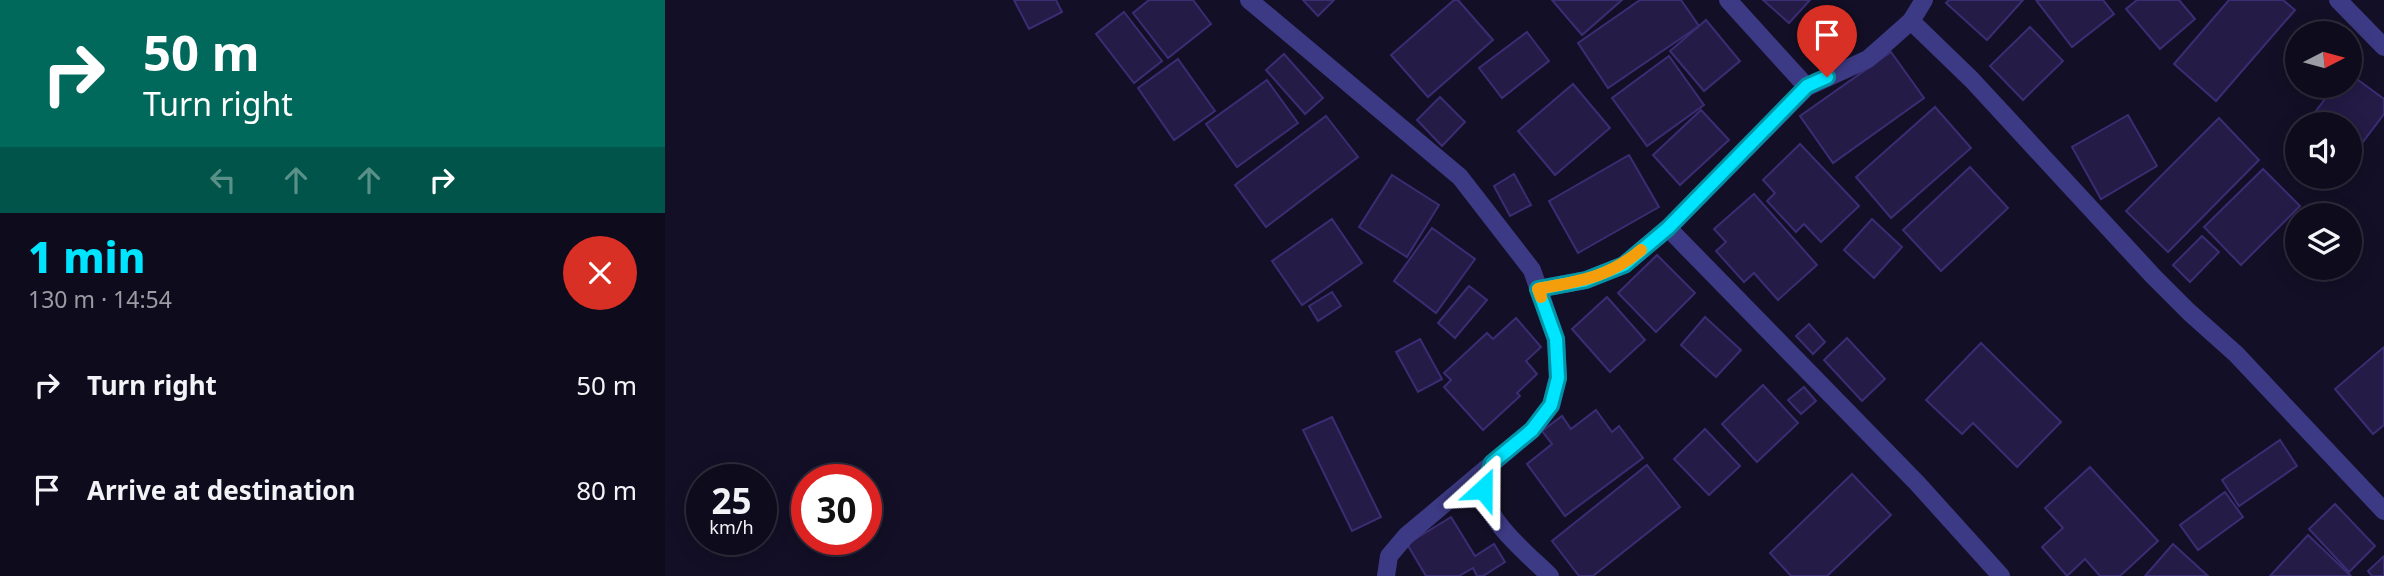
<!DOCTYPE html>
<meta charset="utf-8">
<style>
body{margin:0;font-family:"Noto Sans",sans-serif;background:#171425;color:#f1f3f6;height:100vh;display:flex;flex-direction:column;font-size:26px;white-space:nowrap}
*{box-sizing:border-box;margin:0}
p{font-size:23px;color:#9b9ba3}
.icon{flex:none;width:38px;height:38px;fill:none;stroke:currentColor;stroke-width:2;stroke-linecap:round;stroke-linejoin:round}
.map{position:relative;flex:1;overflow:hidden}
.side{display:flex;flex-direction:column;background:#0e0b1c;width:665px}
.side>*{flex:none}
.top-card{background:#00695c;color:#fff;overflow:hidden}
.needle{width:46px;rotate:84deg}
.tools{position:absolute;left:1620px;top:21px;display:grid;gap:14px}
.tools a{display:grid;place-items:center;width:77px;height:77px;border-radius:50%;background:#0e0b1c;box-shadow:0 4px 18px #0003,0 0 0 2px #2e2b3b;font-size:35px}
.speed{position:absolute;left:21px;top:464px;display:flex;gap:14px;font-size:35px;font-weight:700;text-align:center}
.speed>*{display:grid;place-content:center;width:91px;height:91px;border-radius:50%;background:#0e0b1c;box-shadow:0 4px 18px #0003,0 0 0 2px #2e2b3b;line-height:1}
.speed small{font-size:18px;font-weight:400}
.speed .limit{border:10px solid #d22;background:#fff;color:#111}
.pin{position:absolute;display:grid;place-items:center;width:60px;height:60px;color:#fff;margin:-72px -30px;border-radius:50% 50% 50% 0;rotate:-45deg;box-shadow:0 0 7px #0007}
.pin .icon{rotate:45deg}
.me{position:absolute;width:77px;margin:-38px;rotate:24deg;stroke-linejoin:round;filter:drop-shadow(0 0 5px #0008)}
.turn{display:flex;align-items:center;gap:24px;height:147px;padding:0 28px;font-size:32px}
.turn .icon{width:91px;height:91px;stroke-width:2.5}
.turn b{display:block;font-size:49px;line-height:60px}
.lanes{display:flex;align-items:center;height:66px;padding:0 28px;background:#0003;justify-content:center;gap:35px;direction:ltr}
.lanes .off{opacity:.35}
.round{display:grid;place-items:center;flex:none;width:74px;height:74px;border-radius:37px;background:#171425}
.overview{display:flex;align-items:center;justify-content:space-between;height:119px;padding:0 28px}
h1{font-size:42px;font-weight:800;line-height:52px;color:#00e5ff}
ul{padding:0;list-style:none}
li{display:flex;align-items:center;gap:21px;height:105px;padding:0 28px}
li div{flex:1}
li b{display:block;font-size:26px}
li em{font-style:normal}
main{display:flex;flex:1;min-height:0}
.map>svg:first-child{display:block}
.building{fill:#241b47;stroke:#3b2d73;stroke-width:2}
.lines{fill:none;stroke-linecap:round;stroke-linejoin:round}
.minor{stroke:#3d3a85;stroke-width:18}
.route-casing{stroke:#0095a6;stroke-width:18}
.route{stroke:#00e5ff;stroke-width:12}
.slow{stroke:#f59e0b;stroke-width:12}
</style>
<main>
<section class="side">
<div class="top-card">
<div class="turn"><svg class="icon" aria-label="right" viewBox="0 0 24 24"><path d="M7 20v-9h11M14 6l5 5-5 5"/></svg><div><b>50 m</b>Turn right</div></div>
<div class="lanes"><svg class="icon off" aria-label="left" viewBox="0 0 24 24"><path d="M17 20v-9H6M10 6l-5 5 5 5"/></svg><svg class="icon off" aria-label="ahead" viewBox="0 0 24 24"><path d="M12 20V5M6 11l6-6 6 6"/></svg><svg class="icon off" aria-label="ahead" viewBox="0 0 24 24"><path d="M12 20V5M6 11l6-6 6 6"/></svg><svg class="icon" aria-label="right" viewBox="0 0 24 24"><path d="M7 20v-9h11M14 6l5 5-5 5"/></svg></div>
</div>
<div class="overview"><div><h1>1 min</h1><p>130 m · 14:54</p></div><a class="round" style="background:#d93025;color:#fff"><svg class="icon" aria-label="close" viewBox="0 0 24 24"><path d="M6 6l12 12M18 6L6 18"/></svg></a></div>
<ul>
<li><svg class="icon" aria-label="right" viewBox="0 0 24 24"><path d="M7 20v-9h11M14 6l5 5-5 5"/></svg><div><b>Turn right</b></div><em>50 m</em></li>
<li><svg class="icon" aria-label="arrive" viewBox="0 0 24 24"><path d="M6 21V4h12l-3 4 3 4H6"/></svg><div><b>Arrive at destination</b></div><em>80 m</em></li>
</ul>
</section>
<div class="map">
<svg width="1719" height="576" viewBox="0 0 1719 576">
<rect width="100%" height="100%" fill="#130f26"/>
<g class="building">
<polygon points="349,0 391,0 397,12 364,29"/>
<polygon points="484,0 528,0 546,24 503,58 468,13"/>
<polygon points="638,0 669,0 653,16"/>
<polygon points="789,0 793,0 828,40 763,97 726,55"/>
<polygon points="887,0 957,0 917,35"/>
<polygon points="975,0 1016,0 1034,26 943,88 913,43"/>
<polygon points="1098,0 1145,0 1124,23"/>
<polygon points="1284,0 1358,0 1322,40 1281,3"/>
<polygon points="1371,0 1438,0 1449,14 1407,47"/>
<polygon points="1472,0 1514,0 1530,19 1495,49 1461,9"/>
<polygon points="1564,0 1618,0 1630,10 1551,101 1509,64"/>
<polygon points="459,12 497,61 469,83 431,34"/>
<polygon points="1041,20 1075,61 1039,91 1005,51"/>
<polygon points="1365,27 1398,61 1358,100 1325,66"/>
<polygon points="862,32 884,61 837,98 814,68"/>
<polygon points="1226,52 1259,98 1168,163 1135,116"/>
<polygon points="619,54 658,98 640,114 601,70"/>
<polygon points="1004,56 1039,105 982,146 947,98"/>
<polygon points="513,59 550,111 509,140 473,88"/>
<polygon points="1685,74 1719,99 1719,114 1685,159 1685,124 1641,124 1670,86 1685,86"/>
<polygon points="602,80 633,123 572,167 541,124"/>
<polygon points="908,84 945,128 890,175 853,131"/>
<polygon points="775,97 800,122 777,146 752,120"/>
<polygon points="1270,107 1306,148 1226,218 1191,177"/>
<polygon points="1036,110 1064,140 1015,185 988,155"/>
<polygon points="1463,115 1492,166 1436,199 1407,147"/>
<polygon points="661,116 693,157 601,227 570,185"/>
<polygon points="1554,118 1594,160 1503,252 1461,211"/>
<polygon points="1135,144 1194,206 1156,242 1139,224 1131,232 1102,201 1110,193 1098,180"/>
<polygon points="964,155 994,207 913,253 884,201"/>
<polygon points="1305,167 1343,208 1276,271 1238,230"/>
<polygon points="1598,169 1635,206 1576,265 1539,227"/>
<polygon points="849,174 866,205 845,216 829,186"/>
<polygon points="727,175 774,205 742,257 694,227"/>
<polygon points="1089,194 1152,265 1113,300 1089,273 1079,282 1051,251 1061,242 1049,229"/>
<polygon points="667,219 697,263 637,305 607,261"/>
<polygon points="1207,219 1237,247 1209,278 1179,250"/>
<polygon points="767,228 810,259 771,313 729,281"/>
<polygon points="1537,236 1554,252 1525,282 1508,265"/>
<polygon points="992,255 1030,293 991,332 953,293"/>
<polygon points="804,286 822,300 790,338 773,323"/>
<polygon points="667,292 676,306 653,321 644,306"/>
<polygon points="942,297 980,340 945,372 907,329"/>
<polygon points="1040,317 1076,350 1051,377 1016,345"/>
<polygon points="851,318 876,347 861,361 872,374 852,393 855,396 818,430 779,387 786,380 779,373 822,333 828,339"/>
<polygon points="1144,324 1160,342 1148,354 1131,336"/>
<polygon points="1182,338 1220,379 1197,401 1159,360"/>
<polygon points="755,339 777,379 753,392 731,352"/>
<polygon points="1316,343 1396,422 1352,467 1308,423 1297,434 1261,400"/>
<polygon points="1719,347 1719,425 1708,434 1670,389"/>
<polygon points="1098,385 1133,423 1092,462 1057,424"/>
<polygon points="1139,387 1151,401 1136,414 1123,400"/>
<polygon points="931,410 947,432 954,426 978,458 900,516 862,464 887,444 877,431 897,416 906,429"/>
<polygon points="667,417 716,517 687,531 638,430"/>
<polygon points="1040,429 1075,466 1044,495 1009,459"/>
<polygon points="1615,440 1632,466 1574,506 1557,480"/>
<polygon points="982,465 1015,507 928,576 914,576 887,541"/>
<polygon points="1425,467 1493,541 1455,576 1435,576 1420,559 1402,576 1377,547 1398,528 1380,508"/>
<polygon points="1187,474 1226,515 1162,576 1126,576 1105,553"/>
<polygon points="1560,492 1578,517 1533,550 1515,525"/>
<polygon points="1670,504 1710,546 1684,572 1644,529"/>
<polygon points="786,517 810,556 829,544 840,562 818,576 812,576 808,568 794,576 761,576 742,544"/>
<polygon points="1643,535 1686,576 1605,576"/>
<polygon points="1508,544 1543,576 1480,576"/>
<polygon points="1719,556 1719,576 1707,576 1703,571"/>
</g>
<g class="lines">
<g class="minor">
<polyline points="584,0 795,177 867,270 891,339 893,378 886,406 867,430 741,536 724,556 721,576"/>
<polyline points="1673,0 1719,47"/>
<polyline points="1246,21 1307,80 1488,276 1524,312 1571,354 1719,511"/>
<polyline points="1142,87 1203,59 1246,21 1259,0"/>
<polyline points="1003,228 1252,483 1336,576"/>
<polyline points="873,289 921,280 959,265 1003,228 1142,87 1063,0"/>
<path d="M827,463C824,470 819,481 819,489C818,519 865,556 885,576"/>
</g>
</g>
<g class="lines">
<g class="route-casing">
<polyline id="route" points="818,489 827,463 867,430 886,405 893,378 891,339 873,289 921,280 959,265 1003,228 1142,86 1162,77"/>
</g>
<use href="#route" class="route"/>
<path class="slow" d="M876,297L873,289C914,281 943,278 976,250"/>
</g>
</svg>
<div class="tools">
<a><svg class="needle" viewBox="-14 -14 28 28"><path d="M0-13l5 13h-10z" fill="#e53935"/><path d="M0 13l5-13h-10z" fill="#9b9ba3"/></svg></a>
<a><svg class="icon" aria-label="sound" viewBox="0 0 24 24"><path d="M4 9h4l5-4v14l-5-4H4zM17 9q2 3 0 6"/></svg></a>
<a><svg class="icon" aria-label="layers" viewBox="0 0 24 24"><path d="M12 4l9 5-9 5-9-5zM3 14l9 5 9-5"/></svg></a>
</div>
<div class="speed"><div>25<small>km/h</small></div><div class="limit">30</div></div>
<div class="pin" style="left:1162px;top:77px;background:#d93025"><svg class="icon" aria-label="arrive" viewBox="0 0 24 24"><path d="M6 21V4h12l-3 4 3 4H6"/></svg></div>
<svg class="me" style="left:818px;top:489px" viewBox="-20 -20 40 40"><path d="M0-17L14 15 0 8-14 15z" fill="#00e5ff" stroke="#fff" stroke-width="4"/></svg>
</div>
</main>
